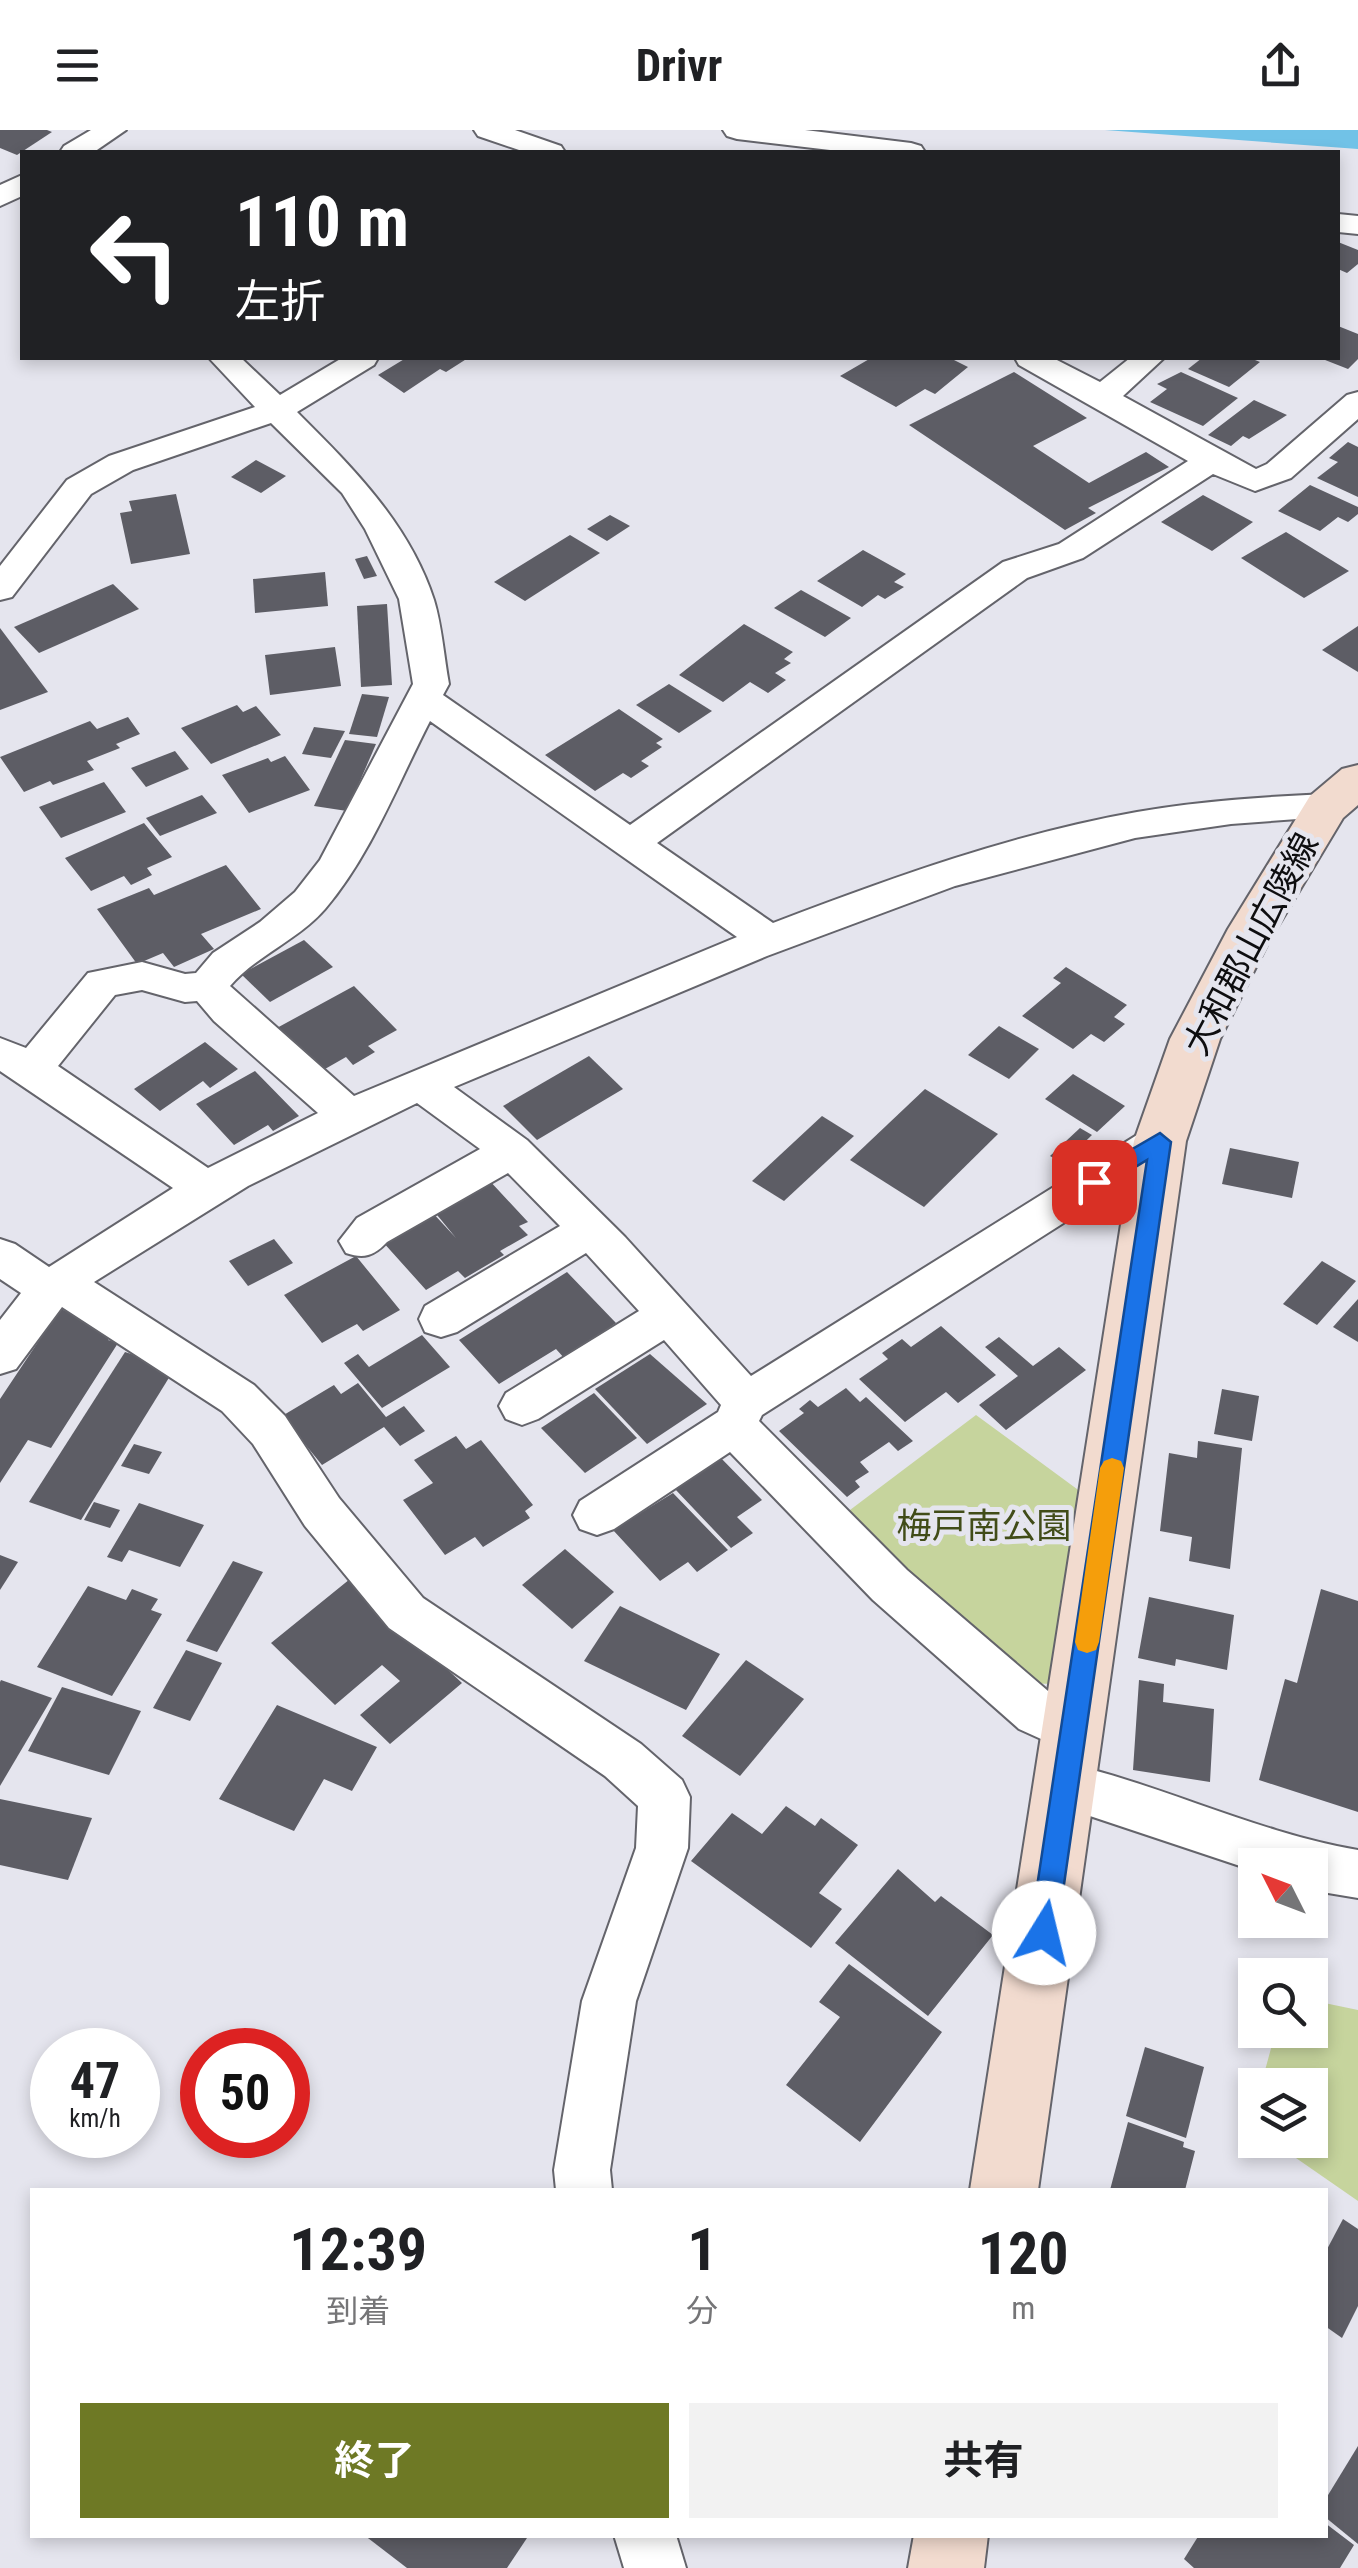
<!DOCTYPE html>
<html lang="ja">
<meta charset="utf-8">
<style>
body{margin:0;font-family:"Roboto Condensed","Noto Sans JP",sans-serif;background:#f2f2f2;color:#202124;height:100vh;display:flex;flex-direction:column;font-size:38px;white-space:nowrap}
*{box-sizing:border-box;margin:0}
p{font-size:32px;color:#757577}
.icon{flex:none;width:55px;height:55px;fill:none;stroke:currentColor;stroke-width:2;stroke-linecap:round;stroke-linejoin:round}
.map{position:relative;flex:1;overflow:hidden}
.sheet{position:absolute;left:30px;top:2058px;width:1298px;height:350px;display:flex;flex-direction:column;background:#fff;border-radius:0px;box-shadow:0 5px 15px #0003}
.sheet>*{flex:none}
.top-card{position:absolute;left:20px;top:20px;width:1320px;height:210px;border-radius:0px;box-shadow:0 5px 15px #0003;background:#202124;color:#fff;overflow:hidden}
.needle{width:65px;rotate:312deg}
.controls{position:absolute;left:1238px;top:1718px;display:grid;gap:20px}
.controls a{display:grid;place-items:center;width:90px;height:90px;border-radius:0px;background:#fff;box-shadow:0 5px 15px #0003;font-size:50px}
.speed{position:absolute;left:30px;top:1898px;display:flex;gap:20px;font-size:50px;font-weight:700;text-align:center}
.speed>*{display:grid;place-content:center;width:130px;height:130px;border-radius:50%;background:#fff;box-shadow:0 5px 15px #0003;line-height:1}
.speed small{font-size:25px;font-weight:400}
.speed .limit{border:15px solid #d22;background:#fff;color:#111}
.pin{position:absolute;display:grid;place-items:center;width:85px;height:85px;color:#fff;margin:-42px;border-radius:20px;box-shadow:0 5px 15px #0006}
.me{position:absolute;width:110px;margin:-55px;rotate:9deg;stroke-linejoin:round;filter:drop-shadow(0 0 8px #0008)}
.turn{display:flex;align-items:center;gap:35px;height:210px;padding:0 50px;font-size:45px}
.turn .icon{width:130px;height:130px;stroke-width:2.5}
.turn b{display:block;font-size:70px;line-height:85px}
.eta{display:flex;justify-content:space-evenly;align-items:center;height:170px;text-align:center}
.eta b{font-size:60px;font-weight:700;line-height:70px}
.primary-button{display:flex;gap:20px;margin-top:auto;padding:20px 50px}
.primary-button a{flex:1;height:115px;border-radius:0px;background:#6e7925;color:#fff;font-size:40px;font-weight:700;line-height:115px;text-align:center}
.primary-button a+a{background:#f2f2f2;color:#202124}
header{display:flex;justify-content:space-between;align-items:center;height:130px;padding:0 50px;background:#fff;font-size:45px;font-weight:700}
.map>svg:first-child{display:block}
.green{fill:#c6d49d}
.water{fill:#71c2e7}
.building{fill:#5d5d65}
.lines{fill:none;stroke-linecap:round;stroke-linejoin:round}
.street-casing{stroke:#64646b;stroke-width:4}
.secondary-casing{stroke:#64646b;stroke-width:4}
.street{fill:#fff;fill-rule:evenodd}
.secondary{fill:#f2dbcf;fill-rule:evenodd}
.route{fill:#1a73e8;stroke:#114b97;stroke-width:2.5}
.slow{fill:#f59e0b}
.labels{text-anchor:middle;stroke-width:10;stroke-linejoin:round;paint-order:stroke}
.street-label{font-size:35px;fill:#0e0e10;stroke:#e5e5ee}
.park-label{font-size:35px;fill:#414c18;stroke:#e5e5ee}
</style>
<header><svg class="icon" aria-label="menu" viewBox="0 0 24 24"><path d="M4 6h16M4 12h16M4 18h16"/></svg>Drivr<svg class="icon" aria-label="share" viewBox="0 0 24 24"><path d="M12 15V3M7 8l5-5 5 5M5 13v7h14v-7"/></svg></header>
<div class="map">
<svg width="1358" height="2438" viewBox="0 0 1358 2438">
<rect width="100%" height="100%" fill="#e5e5ee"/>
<g class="green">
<polygon points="976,1285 1081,1362 1059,1477 1068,1486 1052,1554 1025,1553 846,1383"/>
<polygon points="1310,1870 1358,1880 1358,2071 1270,2010 1310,2010 1310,1955 1261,1955 1276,1900 1310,1900"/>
</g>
<polygon class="water" points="1105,0 1358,0 1358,19"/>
<g class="building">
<polygon points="0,0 47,0 52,2 17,25 0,18"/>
<polygon points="1338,112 1358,120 1358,134 1347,143 1338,139"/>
<polygon points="1338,196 1358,204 1358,229 1348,239 1320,228 1338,228"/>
<polygon points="406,228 468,228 446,242 440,239 404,263 378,245"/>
<polygon points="871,228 950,228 968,237 935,264 925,259 896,277 840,246"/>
<polygon points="1202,228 1250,228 1260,232 1229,257 1188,239"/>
<polygon points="1014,242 1087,288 1033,316 1089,353 1146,322 1169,337 1088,378 1096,383 1065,400 909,295"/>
<polygon points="1181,242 1238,268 1203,296 1150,272 1167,259 1157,254"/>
<polygon points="1254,270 1287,285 1249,309 1243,306 1231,316 1208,305"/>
<polygon points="1348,312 1358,317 1358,367 1317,348 1338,332 1329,328"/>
<polygon points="256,330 286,346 261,363 231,347"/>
<polygon points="1310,355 1358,377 1358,384 1348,392 1338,387 1320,401 1278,381"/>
<polygon points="176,364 190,424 131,434 120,383 132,381 129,371"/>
<polygon points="1203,365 1253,392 1212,421 1161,392"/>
<polygon points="610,385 630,396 607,411 587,399"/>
<polygon points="1286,402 1349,441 1304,468 1241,428"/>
<polygon points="570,405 600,423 525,471 494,452"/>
<polygon points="863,420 906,444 894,452 904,457 885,469 878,465 862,477 817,451"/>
<polygon points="367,426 377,446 364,449 355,429"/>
<polygon points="325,442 328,476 255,483 253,449"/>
<polygon points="113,454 139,479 39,523 14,497"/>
<polygon points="801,460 851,488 825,507 774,478"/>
<polygon points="387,474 392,555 361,557 357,476"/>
<polygon points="744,494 793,522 784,529 791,533 775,543 786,550 768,563 750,552 723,572 679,545"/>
<polygon points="1358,496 1358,542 1322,520"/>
<polygon points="0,498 48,562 0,580"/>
<polygon points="335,517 341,556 270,565 265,525"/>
<polygon points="669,554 712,581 679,603 636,575"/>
<polygon points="362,564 389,567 377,607 349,604"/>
<polygon points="237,575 243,582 256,576 281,605 211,634 181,598"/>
<polygon points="619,579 663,609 656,613 662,617 641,631 649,636 631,648 623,643 595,661 545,625"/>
<polygon points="128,587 140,604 116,614 120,618 87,631 94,640 53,655 50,651 24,662 0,627 90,591 97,599"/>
<polygon points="314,597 345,601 331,628 302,624"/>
<polygon points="345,610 376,614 347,681 314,676"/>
<polygon points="175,621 189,639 146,657 131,638"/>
<polygon points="285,626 310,660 249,683 222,645 268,628 271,632"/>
<polygon points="104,652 126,682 61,708 39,677"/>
<polygon points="202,665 217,683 160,706 146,688"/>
<polygon points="144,693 172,727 147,738 152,745 131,755 124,746 91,761 65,728"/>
<polygon points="226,735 261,779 201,804 214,819 174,837 163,823 137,834 97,779 149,758 154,765"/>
<polygon points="304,810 333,837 270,872 241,844"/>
<polygon points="1066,837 1127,875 1114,887 1125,894 1104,912 1091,904 1073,919 1022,886 1061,853 1053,848"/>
<polygon points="354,856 397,900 368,916 375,922 353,935 346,927 318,943 275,899"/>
<polygon points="999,896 1039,919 1009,949 968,925"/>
<polygon points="205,912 238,939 210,958 203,951 160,981 134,959"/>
<polygon points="589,926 623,959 537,1010 503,976"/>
<polygon points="255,941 299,986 273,1001 268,995 234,1015 196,974"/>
<polygon points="1073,944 1125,976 1097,1002 1045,969"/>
<polygon points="925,959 998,1004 924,1077 850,1030"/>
<polygon points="822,986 854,1006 784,1071 752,1051"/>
<polygon points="1080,998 1092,1005 1063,1033 1050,1026"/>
<polygon points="1230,1018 1299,1032 1292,1068 1222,1054"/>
<polygon points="488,1049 528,1092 519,1096 528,1105 500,1121 504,1125 465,1148 458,1141 426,1160 382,1111 431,1081 456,1108 433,1080"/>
<polygon points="274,1109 293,1133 248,1156 229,1131"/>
<polygon points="356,1126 400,1180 363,1201 357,1194 322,1213 284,1165"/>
<polygon points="1322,1131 1356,1151 1317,1195 1283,1174"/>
<polygon points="567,1142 616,1193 565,1229 556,1219 499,1254 459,1210"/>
<polygon points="1358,1169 1358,1212 1333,1197"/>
<polygon points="60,1179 116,1196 108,1210 118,1213 51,1318 28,1310 0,1353 0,1269"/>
<polygon points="941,1196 996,1245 958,1273 946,1262 905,1292 859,1249 888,1229 882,1223 902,1209 911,1217"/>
<polygon points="422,1205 450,1237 382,1278 344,1233 358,1224 369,1237"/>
<polygon points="999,1207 1033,1236 1059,1217 1086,1240 1006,1300 979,1275 1018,1246 985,1217"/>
<polygon points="125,1222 175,1238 81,1390 29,1372"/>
<polygon points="650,1224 707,1274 647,1314 595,1259"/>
<polygon points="358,1253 386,1287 404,1276 425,1301 400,1316 384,1297 322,1335 282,1286 334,1255 341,1264"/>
<polygon points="846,1258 860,1272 866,1267 913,1311 898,1321 889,1312 860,1332 869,1342 855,1351 860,1357 847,1367 779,1301 804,1283 799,1279 810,1270 818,1277"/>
<polygon points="1222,1259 1259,1266 1252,1311 1214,1304"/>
<polygon points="594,1263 637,1308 585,1343 541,1298"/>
<polygon points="456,1306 466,1319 481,1310 533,1375 525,1381 530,1388 483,1417 475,1407 445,1425 403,1370 433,1353 414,1330"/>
<polygon points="1198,1311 1242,1318 1230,1439 1189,1431 1192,1407 1160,1401 1169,1323 1197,1328"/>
<polygon points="134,1314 162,1322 149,1344 121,1336"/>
<polygon points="717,1324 762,1370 737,1387 753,1403 731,1418 675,1359 701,1342 697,1338"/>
<polygon points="673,1363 728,1420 697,1442 688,1432 660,1451 613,1400"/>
<polygon points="94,1372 120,1380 110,1398 84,1390"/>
<polygon points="139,1373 204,1395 180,1437 129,1420 122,1432 107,1427"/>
<polygon points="565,1419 614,1462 572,1499 522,1455"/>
<polygon points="0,1425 18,1432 0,1460"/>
<polygon points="233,1431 263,1442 217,1522 186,1511"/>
<polygon points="350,1449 462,1553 390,1614 360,1585 400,1551 382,1535 335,1575 271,1513"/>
<polygon points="88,1456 126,1470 132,1459 158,1469 151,1480 162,1484 112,1566 37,1537"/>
<polygon points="1321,1459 1358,1471 1358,1682 1259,1650 1285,1549 1297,1553"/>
<polygon points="1149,1467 1234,1485 1227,1540 1176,1529 1175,1536 1138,1528"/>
<polygon points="620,1476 720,1524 686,1580 584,1531"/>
<polygon points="186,1520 222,1533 190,1591 153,1578"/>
<polygon points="746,1530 804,1569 740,1646 682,1606"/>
<polygon points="1,1550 52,1568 0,1656 0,1552"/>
<polygon points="1139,1550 1164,1554 1163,1572 1214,1579 1210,1652 1133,1640"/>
<polygon points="62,1557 141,1581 109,1645 28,1621"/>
<polygon points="277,1575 377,1617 352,1661 324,1649 294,1701 219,1669"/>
<polygon points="0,1669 92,1688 68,1750 0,1735"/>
<polygon points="786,1676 815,1696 821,1688 858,1715 819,1763 842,1779 811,1818 691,1731 732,1683 762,1704"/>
<polygon points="898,1739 935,1772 941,1766 993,1805 928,1886 835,1813"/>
<polygon points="849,1834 942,1902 860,2012 786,1955 840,1887 819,1872"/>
<polygon points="1145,1917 1204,1937 1186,2008 1126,1986"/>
<polygon points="1128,1992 1184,2012 1183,2017 1195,2021 1185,2060 1110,2060"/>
<polygon points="1343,2089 1358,2099 1358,2176 1342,2208 1325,2196 1325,2123"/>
<polygon points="1358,2316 1358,2414 1325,2387 1325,2370"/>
<polygon points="1325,2393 1354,2415 1340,2438 1194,2438 1184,2429 1199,2405 1325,2405"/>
<polygon points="364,2405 529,2405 507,2438 407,2438"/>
</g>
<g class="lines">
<g class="street-casing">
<g id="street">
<polygon points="91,0 126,0 94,22 60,22 64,16"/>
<polygon points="474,0 515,0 561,16 565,22 525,22 478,6"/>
<polygon points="723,0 805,0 911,13 921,16 925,22 847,22 737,9 727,6"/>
<polygon points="22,45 22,66 0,76 0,55"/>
<polygon points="1338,84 1358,86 1358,104 1338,102"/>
<path d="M209,228H241L280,265L342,228H378L374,235L297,282C352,337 409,393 434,470C442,496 444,527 449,554L443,565L630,695L1003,432L1059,414L1188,331L1019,235L1015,228H1053L1100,252L1130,228H1164L1123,266L1256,339L1267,334L1347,265L1358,262V289L1291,348L1255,361L1213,344L1083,428L1027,448L657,713L773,793C891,748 1012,704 1137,682C1200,671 1262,667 1326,664L1339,668L1345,677L1339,686L1231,694L1135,708L955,756L767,826L454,957L527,1010L625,1107L751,1246L1145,1000L1160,995L1175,1000L1181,1011L1175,1022L762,1285L759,1291L907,1440L1055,1567L1090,1584L1097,1600L1090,1616L1072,1623L1019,1599L873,1470L730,1322L614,1399L597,1405L580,1399L573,1385L580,1371L718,1282L721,1275L664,1210L538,1289L522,1295L506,1289L499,1276L506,1263L639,1181L586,1123L457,1202L441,1207L425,1202L419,1189L425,1176L560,1096L508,1043L387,1112C374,1126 364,1129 346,1123L339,1111L357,1088L480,1019L417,973L248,1056L94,1152L254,1255L285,1286L339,1368L423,1468L641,1614L682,1650L690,1667L688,1718L636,1871L610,2040L612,2060H556L554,2040L582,1871L636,1718L638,1676L605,1646L389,1498L305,1396L253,1314L222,1281L62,1177L16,1239L0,1244V1190L21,1163L0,1149V1109L15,1114L49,1137L173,1058L0,941V908L26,918L88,843L142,832L185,844L196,843L213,823L260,792L295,762L320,730L413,554L399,469L365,399L342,363L271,293L133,340L91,364L12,467L0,470V436L67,350L109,326L255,277ZM430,591L737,807L354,966L230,856C257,825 298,810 325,779C371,725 398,653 430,591ZM142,860L185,872L197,871L214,891L318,983L208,1038L58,936L115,865Z"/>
<path d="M1066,1633C1165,1656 1258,1703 1358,1720V1768L1310,1760V1735H1255V1741L1048,1672L1041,1656L1048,1640Z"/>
<polygon points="614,2405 676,2405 686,2438 624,2438"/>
</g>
</g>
<g class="secondary-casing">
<g id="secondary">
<polygon points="1358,635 1358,675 1343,688 1268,813 1220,909 1186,1011 1038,2060 970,2060 1134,1011 1170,909 1228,799 1310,666 1342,639"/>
<polygon points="914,2405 988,2405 984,2438 908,2438"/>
</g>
</g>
<use href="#street" class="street"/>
<use href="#secondary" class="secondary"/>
</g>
<polygon class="route" points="1160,1003 1171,1012 1057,1803 1053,1812 1044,1816 1034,1812 1030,1803 1147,1030 1101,1058 1086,1058 1083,1052 1086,1046"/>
<polygon class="slow" points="1112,1328 1121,1331 1124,1338 1099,1512 1096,1520 1087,1523 1078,1520 1075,1512 1100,1338 1104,1331"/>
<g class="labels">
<g class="street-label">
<text transform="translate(1251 814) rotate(-62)" y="12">大和郡山広陵線</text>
</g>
<g class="park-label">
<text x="984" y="1408">梅戸南公園</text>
</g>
</g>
</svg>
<div class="controls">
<a><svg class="needle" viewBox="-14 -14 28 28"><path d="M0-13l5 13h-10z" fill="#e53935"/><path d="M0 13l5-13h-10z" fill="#757577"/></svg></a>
<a><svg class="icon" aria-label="search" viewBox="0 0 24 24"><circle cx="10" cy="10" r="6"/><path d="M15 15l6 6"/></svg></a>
<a><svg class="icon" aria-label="layers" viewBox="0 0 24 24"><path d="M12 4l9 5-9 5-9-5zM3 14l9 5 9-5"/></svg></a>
</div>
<div class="speed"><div>47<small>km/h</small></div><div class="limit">50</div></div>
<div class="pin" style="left:1094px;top:1052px;background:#d93025"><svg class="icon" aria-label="arrive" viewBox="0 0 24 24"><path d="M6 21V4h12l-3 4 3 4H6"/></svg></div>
<svg class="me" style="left:1044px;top:1803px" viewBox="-20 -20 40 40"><circle r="19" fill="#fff"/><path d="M0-13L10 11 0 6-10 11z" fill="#1a73e8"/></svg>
<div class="top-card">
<div class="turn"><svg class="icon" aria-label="left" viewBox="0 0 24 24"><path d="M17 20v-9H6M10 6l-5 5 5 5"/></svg><div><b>110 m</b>左折</div></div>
</div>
<section class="sheet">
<div class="eta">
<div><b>12:39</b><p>到着</p></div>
<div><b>1</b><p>分</p></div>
<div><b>120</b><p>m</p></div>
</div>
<div class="primary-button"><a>終了</a><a>共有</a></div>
</section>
</div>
